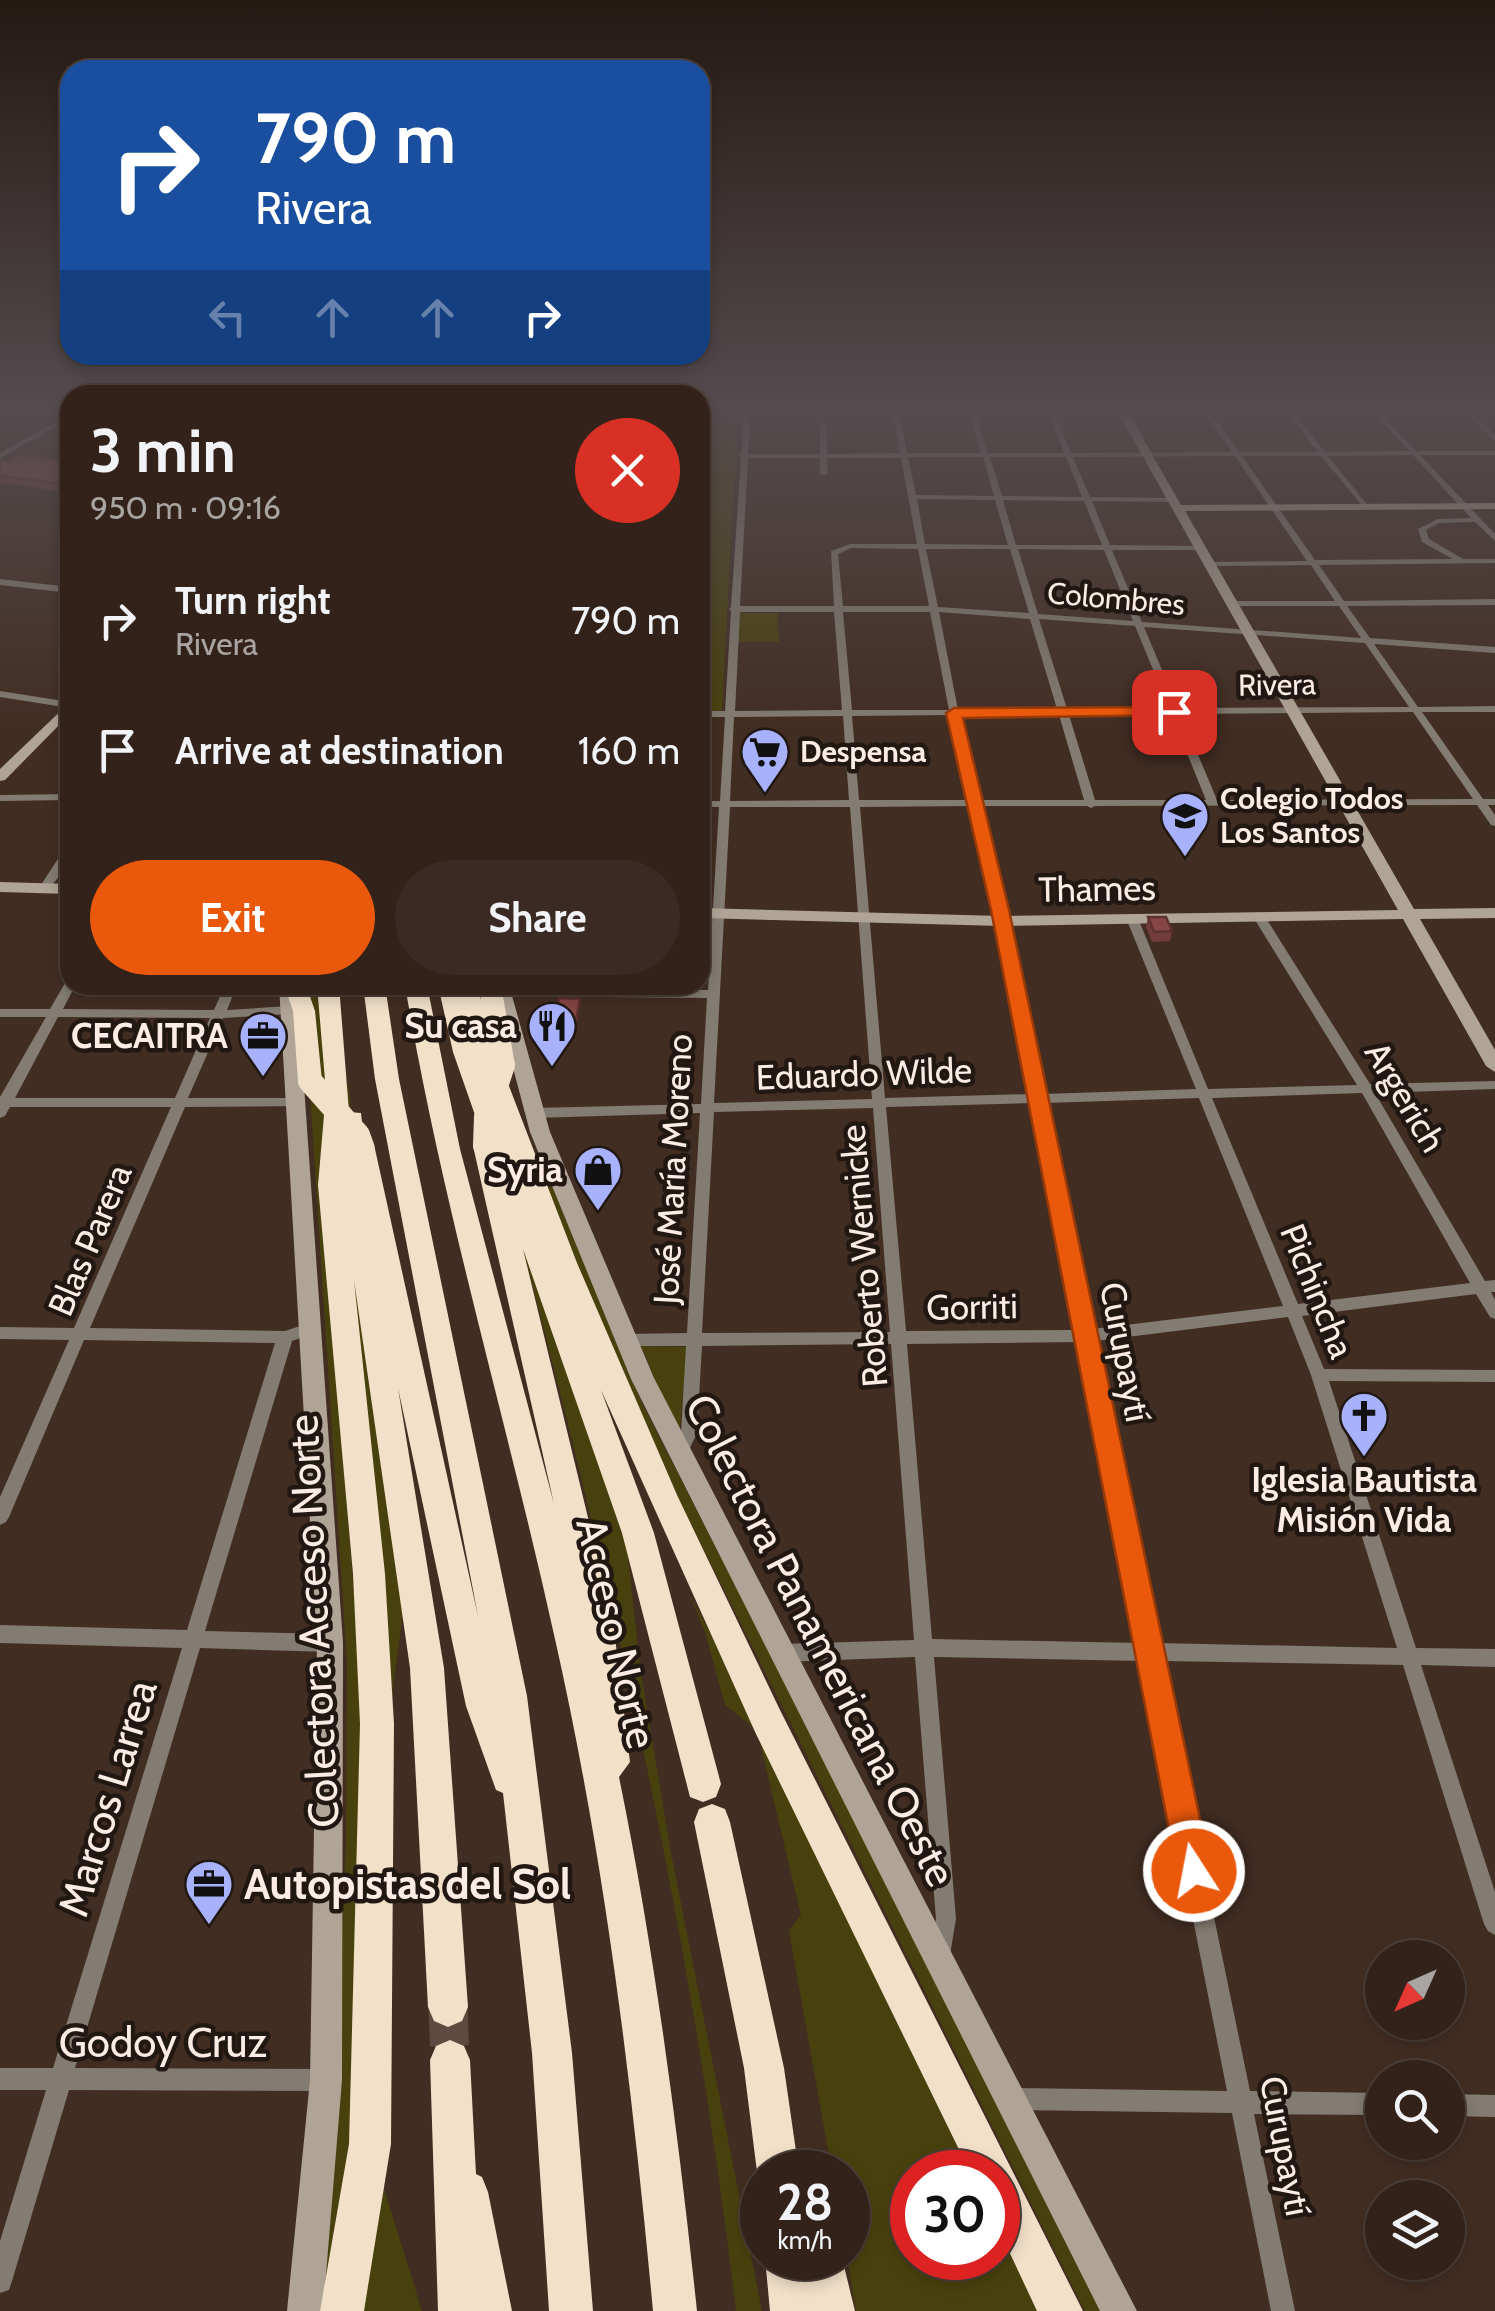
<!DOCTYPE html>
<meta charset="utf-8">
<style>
body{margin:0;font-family:Cabin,sans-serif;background:#3a2a23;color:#f1f3f6;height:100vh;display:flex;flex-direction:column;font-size:38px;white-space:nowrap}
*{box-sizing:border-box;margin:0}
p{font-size:32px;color:#a8a4a2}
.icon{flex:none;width:55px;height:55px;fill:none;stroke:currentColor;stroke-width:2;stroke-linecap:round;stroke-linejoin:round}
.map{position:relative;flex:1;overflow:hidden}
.side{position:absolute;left:60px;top:385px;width:650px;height:610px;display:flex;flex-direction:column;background:#32221a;border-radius:30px;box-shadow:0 5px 15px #0003,0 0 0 2px #4d3f39}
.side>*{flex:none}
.guide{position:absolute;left:60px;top:60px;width:650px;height:305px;border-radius:30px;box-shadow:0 5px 15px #0003,0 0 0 2px #4d3f39;background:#1a4fa0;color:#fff;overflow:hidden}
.needle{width:65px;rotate:225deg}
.tools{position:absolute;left:1365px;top:1940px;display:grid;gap:20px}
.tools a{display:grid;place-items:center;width:100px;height:100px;border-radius:50%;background:#32221a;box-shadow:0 5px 15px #0003,0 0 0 2px #4d3f39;font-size:50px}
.speed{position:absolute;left:740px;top:2150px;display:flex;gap:20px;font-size:50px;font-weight:700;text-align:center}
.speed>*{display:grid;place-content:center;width:130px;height:130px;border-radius:50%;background:#32221a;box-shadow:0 5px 15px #0003,0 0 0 2px #4d3f39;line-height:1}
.speed small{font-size:25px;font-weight:400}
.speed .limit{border:15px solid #d22;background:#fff;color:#111}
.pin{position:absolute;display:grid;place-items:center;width:85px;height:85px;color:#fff;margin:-42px;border-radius:20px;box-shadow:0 5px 15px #0006}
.me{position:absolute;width:110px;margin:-55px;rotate:349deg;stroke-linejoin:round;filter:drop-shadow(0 0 8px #0008)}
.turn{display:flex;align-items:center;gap:35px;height:210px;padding:0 30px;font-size:45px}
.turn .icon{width:130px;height:130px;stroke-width:2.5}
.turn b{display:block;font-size:70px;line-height:85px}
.lanes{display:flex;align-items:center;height:95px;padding:0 30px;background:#0003;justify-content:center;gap:50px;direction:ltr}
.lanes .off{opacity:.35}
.round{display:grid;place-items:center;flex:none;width:105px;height:105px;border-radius:52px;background:#3a2a23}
.head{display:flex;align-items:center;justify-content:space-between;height:170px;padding:0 30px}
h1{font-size:60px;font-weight:700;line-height:75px}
.primary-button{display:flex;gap:20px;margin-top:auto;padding:20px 30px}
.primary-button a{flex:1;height:115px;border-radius:60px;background:#ea580c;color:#fff;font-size:40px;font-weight:700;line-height:115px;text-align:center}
.primary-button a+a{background:#3a2a23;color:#f1f3f6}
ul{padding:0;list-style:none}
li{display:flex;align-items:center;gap:30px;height:130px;padding:0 30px}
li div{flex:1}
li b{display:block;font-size:38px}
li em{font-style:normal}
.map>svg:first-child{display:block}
.green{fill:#49410d}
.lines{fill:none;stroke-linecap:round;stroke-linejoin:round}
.highway-tunnel{stroke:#5e4a3f;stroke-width:39;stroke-dasharray:39 20;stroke-linecap:butt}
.street{fill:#837c72;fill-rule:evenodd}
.secondary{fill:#b0a496;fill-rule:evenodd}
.highway{fill:#f2e0c9;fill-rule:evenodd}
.highway-bridge{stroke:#f2e0c9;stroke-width:24}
.wall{fill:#723c3a}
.shaded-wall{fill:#5d3130}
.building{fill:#854644;stroke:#5d3130;stroke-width:2.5}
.route{fill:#ea580c;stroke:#983908;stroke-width:2.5}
.labels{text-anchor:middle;stroke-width:9;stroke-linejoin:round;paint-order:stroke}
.far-street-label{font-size:30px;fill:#fbede6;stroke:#221813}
.far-poi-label{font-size:30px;font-weight:bold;fill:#fbede6;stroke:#221813;text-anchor:start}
.street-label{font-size:35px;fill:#fbede6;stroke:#221813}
.poi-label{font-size:35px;font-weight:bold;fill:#fbede6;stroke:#221813;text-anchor:end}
.near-street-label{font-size:42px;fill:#fbede6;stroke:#221813}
.near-poi-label{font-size:42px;font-weight:bold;fill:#fbede6;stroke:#221813;text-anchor:start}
</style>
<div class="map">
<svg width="1495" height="2311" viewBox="0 0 1495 2311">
<rect width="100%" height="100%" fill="#422d22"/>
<g class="green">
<polygon points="700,407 738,407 722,711 700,711"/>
<polygon points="739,613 778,613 779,642 735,642"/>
<polygon points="303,985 323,985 332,1089 319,1166 362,1690 362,2105 324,2292 346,1845 347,1662"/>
<polygon points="348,1080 403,1611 392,1697 341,1179"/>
<polygon points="533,1139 641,1401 1105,2311 1085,2311 673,1488 632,1400 546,1189 550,1187"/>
<path d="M517,1227L625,1531L641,1673L671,1853L762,2311H736C693,1941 613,1586 517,1227Z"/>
<polygon points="641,1346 688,1347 680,1427 675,1426"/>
<polygon points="689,1594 725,1659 975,2172 912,2172 912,2258 998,2258 998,2218 1043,2311 856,2311 847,2258 848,2172 832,2172 789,1931 801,1915 757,1730 725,1705 705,1632"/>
<polygon points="383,2185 422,2311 359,2311"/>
</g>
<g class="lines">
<polyline class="highway-tunnel" points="448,2007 450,2060"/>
<g class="street">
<polygon points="23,407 70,410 70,419 0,458 0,453 70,414 26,409"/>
<path d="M744,407H750L748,454H820V424L823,422L826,424L827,454L900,453L892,407H898L907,453H981L968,407H974L988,453H1064L1046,407H1052L1071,453L1232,452L1201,407H1207L1239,452H1318L1283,407H1289L1325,452L1409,451L1368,407H1374L1416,451H1495V455H1420L1495,534V541L1475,522L1439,523L1426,530L1429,539L1463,559H1495V563L1319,565L1344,601L1495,599V605L1347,606L1370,638L1495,647V653L1374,644L1418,707L1495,706V712H1422L1483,799H1495V805H1488L1495,815V826L1491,825L1477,805L1095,806L1091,808L1087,806H981L1008,921L1043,1094L1196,1089L1126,918L1132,915L1138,918L1208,1089L1357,1085L1252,915L1258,912L1264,915L1370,1084L1495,1081V1089L1375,1093L1485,1281L1495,1280V1292H1491L1495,1300V1319L1490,1317L1476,1294L1302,1316L1324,1369L1495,1370V1382L1329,1381L1416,1648L1495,1649V1667L1421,1665L1495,1892V1935L1488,1931L1484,1924L1403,1665L1161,1661L1250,2091L1382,2093V2115L1254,2114L1295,2311H1271L1232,2113L1011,2110L1003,2107L1000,2099L1003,2091L1011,2088L1227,2091L1142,1661L934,1657L956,1919L949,1961L941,1964L933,1961L930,1953L936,1919L915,1657L782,1662L775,1659L773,1653L775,1647L782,1644L914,1640L891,1344L702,1346L697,1433L685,1458L679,1460L673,1458L671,1453L681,1433L686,1346H627L622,1344L619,1340L622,1336L627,1334L687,1333L700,1113L534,1118L527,1113L534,1108L701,1104L707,998L502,996L496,992L502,988L708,990L719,807H700V801H720L725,717H700V711H725L731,611L729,609L731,607L741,458L738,456L741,454ZM1413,455L1471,518L1438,519L1418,529L1422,542L1453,559L1315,560L1242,456H1321L1365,509L1369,507L1328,456ZM1235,456L1307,561L1210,562L1206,564L1207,566L1311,565L1335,601H1233L1230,602V606H1339L1361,638L1142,622L1112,550H1200L1204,548L1200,546L1110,545L1092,501L1173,502L1177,500L1173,498L1090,497L1073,457ZM908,457H983L994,496L916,495ZM990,457H1066L1082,497L1002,496ZM748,458H820V474L824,476L828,474L827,458H901L917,544H850L831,551L834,606H740ZM917,499L995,500L1008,545L925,544ZM1003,500L1084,501L1102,545H1016ZM851,548L918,549L929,606H843L838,554ZM926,549H1010L1029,613L938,607ZM1018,549L1104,550L1133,621L1038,614ZM740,612H834L842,710L735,711ZM843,612H930L949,710H852ZM939,612L1030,619L1057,709L958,710ZM1039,619L1135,626L1169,708L1067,709ZM1144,627L1365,643L1409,707L1178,708ZM1413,712L1473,799L1217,800L1181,714ZM1171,714L1206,800H1095L1069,715ZM950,715L969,800H859L852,716ZM959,715H1059L1084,800H979ZM843,716L849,800L730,801L734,717ZM970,806L996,921L1030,1094L885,1098L860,807ZM730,807H850L872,1099L714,1103ZM1362,1093L1470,1283L1298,1304L1212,1098ZM1199,1098L1283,1306L1092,1329L1045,1103ZM1032,1103L1077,1330L906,1331L886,1107ZM873,1108L890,1332L702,1333L714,1112ZM1288,1317L1311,1375L1397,1648L1157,1643L1095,1341ZM1079,1342L1139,1643L932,1639L907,1344Z"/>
<polygon points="1459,407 1466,407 1495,435 1495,441"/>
<polygon points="0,579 70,587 70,593 0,585"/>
<polygon points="0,691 70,702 70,708 0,697"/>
<polygon points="70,794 70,800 0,801 0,795"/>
<path d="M70,845C70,861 58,882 45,891L41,890L39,888L65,848Z"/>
<path d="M69,982L70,985L75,986L63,1009L214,1010L225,985H237L227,1010L289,1006L295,1010L289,1014L223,1018L188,1098H296L301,1100L303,1103L301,1106L185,1107L90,1328L285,1331L312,1322L317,1324L320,1328L317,1332L292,1341L205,1631L330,1634L336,1637L339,1643L336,1649L330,1652L200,1648L75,2068L325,2069L333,2072L336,2080L333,2088L325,2091L69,2090L12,2281L9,2290L0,2293V2241L46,2090H0V2068H53L182,1648L0,1643V1625L187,1630L275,1343L84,1340L9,1517L6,1522L0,1525V1497L69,1340L0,1339V1327L74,1328L171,1107H10L5,1116L0,1118V1097L46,1017H0V1009H50L65,983ZM58,1017L210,1018L175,1098H15Z"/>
<polygon points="1448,2094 1495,2095 1495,2117 1448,2116"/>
</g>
<g class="secondary">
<polygon points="1115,407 1125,407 1181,505 1495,503 1495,509 1185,511 1414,909 1495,908 1495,918 1420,919 1495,1050 1495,1072 1486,1066 1403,919 1002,926 700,918 700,908 1002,916 1398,910"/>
<polygon points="70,702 70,714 5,780 0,781 0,769"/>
<polygon points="0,882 70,884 70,894 0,892"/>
<polygon points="279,985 297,985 343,1643 342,2080 323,2311 287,2311 310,2080 317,1643"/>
<polygon points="491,985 509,985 550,1132 654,1378 1137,2311 1100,2311 631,1379 530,1132"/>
</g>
<g class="highway">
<polygon points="284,985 306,985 315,1011 322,1081 318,1087 302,1087 298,1081 293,1011"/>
<polygon points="317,985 339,985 349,1112 361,1113 364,1141 375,1149 478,1616 375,1079 363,985 385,985 399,1079 527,1696 572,2053 593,2311 549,2311 532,2053 503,1793 496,1790 466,1706 398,1388 444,1668 468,2007 462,2021 448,2027 434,2021 428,2007 410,1668 354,1280 385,1574 394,1724 391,2144 364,2311 320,2311 349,2144 360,1724 353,1574 318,1185 326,1092"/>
<path d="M405,985H427L460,1149L554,1504L473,1146L483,1138L453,1052L438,985H477L481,1000L479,985H501L515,1065L504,1073L577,1263L677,1495L780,1710L1083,2311H1037L998,2228V2172H970L756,1734L601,1390L654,1533L721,1784L716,1797L703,1802L690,1797L622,1533L523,1249L613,1621L630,1762L619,1777C655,1953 678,2132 697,2311H653C632,2085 605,1861 555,1639C507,1421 442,1206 405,985Z"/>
<polygon points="712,1804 725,1809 730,1822 784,2068 799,2172 762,2172 762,2186 757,2172 744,2068 694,1822 699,1809"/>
<polygon points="450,2040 464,2046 470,2060 476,2174 482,2177 488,2192 512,2311 438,2311 430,2060 436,2046"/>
<polygon points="765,2258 842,2258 855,2311 770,2311"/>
</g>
<g class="highway-bridge">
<polyline points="310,1081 358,1135 363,1149"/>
<polyline points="485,1145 486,1117 503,1065"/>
</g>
</g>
<g class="wall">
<polygon points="0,460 70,461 70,490 67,492 0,483"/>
<polygon points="1148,917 1172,931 1170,941 1152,942 1146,927"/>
<polygon points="580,999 576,1031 555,1031 554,1026"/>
</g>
<polygon class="shaded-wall" points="70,480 70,490 67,492 65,484"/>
<g class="building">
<polygon points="18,455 70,461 70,480 65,484 0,476 0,460 7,461"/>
<polygon points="1148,917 1166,917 1172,931 1154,932"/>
<polygon points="559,998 580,999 575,1026 554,1026"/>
</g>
<linearGradient id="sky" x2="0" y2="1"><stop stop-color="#241913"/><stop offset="0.56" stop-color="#544c4f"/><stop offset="1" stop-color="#544c4f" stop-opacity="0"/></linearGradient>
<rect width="1495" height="730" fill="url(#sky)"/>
<polygon class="route" points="1174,707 1182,712 1179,715 963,718 1009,910 1211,1871 1206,1883 1194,1888 1182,1883 1177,1871 991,910 946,713 954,708"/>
<defs>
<g id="supermarket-pin" transform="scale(2.5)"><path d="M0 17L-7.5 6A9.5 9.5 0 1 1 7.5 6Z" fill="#a7b1fc" stroke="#221813"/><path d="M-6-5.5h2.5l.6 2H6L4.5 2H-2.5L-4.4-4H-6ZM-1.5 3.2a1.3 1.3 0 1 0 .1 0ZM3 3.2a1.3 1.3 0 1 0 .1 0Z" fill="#111"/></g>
<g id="school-pin" transform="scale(2.5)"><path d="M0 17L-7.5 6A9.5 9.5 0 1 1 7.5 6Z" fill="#a7b1fc" stroke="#221813"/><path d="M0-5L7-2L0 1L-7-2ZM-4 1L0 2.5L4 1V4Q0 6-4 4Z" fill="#111"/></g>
<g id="restaurant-pin" transform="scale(2.5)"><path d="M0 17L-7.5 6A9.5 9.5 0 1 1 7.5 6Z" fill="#a7b1fc" stroke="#221813"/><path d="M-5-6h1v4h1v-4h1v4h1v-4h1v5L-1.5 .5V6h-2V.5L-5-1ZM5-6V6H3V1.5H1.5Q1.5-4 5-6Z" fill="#111"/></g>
<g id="office-pin" transform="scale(2.5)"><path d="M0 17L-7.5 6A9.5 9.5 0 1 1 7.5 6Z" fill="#a7b1fc" stroke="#221813"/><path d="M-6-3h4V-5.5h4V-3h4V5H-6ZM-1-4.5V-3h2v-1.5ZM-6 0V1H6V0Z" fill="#111"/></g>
<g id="shop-pin" transform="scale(2.5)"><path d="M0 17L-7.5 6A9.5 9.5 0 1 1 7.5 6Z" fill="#a7b1fc" stroke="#221813"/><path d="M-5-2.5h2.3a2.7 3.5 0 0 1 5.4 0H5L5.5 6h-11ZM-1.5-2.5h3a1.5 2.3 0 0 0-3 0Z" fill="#111"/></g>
<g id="church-pin" transform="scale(2.5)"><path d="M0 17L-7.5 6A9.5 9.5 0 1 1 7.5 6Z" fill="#a7b1fc" stroke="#221813"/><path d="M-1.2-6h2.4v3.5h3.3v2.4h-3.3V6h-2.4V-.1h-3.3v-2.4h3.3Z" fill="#111"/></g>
</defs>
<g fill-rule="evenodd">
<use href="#supermarket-pin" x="765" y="752"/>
<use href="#school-pin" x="1185" y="816"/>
<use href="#restaurant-pin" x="552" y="1026"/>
<use href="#office-pin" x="263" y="1036"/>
<use href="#shop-pin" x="598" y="1170"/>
<use href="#church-pin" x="1364" y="1416"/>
<use href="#office-pin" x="209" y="1884"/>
</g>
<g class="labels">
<g class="far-street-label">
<text transform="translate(1116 599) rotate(5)" y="10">Colombres</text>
<text transform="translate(1277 685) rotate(-1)" y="10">Rivera</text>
</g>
<g class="far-poi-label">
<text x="800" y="762">Despensa</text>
<text x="1220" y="809">Colegio Todos<tspan x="1220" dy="34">Los Santos</tspan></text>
</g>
<g class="street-label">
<text transform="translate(1097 889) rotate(-1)" y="12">Thames</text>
<text transform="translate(864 1074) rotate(-2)" y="12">Eduardo Wilde</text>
<text transform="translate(1405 1097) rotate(59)" y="12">Argerich</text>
<text transform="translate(673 1169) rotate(-87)" y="12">José María Moreno</text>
<text transform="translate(90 1240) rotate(-67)" y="12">Blas Parera</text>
<text transform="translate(864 1256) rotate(-95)" y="12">Roberto Wernicke</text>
<text transform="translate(1317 1291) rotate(68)" y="12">Pichincha</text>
<text transform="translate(972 1307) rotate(-1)" y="12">Gorriti</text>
<text transform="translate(1125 1352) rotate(79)" y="12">Curupaytí</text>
<text transform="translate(1285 2146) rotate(79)" y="12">Curupaytí</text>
</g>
<g class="poi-label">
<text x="517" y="1038">Su casa</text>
<text x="228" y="1048">CECAITRA</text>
<text x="563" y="1182">Syria</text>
<text x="1364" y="1492" text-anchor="middle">Iglesia Bautista<tspan x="1364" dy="40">Misión Vida</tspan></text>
</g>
<g class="near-street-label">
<text transform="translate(313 1621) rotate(-93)" y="15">Colectora Acceso Norte</text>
<text transform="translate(617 1633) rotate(77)" y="15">Acceso Norte</text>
<text transform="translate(821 1640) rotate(63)" y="15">Colectora Panamericana Oeste</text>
<text transform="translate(107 1798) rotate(-73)" y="15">Marcos Larrea</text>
<text x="163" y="2057">Godoy Cruz</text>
</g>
<g class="near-poi-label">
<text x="244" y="1899">Autopistas del Sol</text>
</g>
</g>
</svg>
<div class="tools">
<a><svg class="needle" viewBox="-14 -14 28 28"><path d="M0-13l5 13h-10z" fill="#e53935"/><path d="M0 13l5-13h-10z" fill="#a8a4a2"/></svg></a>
<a><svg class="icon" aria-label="search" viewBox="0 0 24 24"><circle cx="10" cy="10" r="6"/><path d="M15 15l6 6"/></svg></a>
<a><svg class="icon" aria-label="layers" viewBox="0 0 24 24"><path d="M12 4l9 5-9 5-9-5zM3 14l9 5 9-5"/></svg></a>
</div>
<div class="speed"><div>28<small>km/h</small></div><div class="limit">30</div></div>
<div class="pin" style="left:1174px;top:712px;background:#d93025"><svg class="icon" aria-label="arrive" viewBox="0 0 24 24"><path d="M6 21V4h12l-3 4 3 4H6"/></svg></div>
<svg class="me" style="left:1194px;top:1871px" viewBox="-20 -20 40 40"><circle r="17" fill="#ea580c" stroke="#fff" stroke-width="3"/><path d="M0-11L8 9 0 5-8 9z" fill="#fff"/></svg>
<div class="guide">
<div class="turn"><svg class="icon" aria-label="right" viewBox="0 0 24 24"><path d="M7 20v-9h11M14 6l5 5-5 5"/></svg><div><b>790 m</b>Rivera</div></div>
<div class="lanes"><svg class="icon off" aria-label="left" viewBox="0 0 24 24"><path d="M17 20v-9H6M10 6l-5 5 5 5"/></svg><svg class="icon off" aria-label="ahead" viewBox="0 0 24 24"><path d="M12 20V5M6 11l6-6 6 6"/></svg><svg class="icon off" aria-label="ahead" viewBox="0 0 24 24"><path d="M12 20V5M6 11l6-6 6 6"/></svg><svg class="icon" aria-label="right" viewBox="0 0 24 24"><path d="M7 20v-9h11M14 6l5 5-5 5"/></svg></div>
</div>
<section class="side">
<div class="head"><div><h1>3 min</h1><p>950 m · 09:16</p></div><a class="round" style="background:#d93025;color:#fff"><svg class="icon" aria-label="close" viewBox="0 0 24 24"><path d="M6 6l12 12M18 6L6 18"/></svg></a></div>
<ul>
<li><svg class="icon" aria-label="right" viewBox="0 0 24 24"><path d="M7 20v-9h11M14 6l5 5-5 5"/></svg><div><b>Turn right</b><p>Rivera</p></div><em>790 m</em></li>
<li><svg class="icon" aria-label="arrive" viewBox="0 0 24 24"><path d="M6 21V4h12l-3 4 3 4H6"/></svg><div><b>Arrive at destination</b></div><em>160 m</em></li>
</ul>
<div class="primary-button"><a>Exit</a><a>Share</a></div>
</section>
</div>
